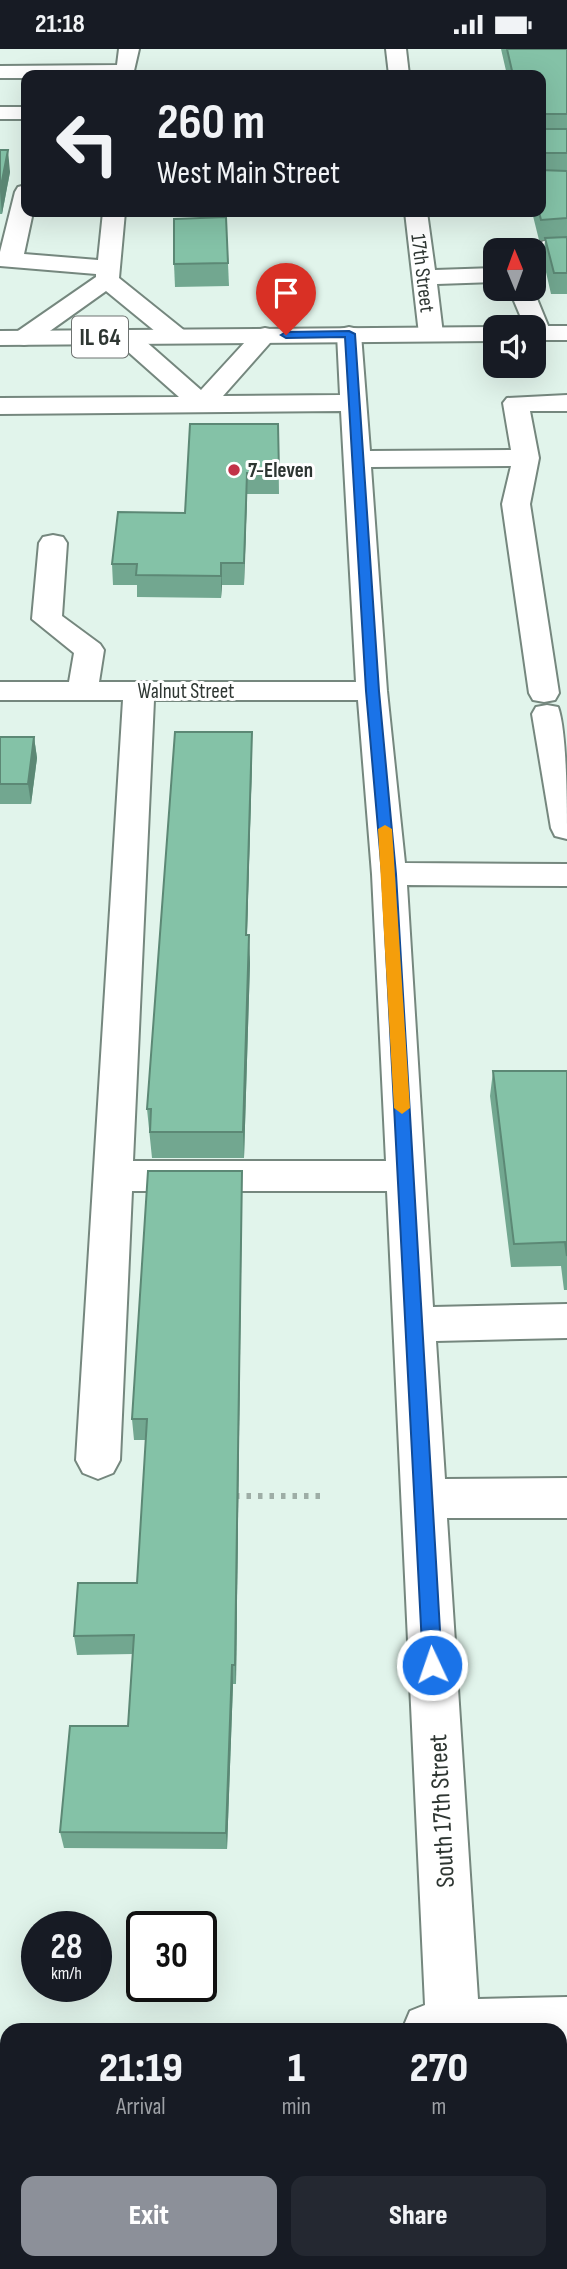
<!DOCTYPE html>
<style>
body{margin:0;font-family:"Sofia Sans Condensed",sans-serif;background:#242831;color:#f1f3f6;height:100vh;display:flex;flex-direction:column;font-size:26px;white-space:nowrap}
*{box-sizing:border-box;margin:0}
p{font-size:23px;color:#9ea1a6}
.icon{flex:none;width:38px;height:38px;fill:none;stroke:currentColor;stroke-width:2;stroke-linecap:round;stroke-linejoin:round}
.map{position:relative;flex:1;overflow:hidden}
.sheet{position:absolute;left:0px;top:1974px;width:567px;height:247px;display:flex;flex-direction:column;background:#171b24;border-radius:21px 21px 0 0;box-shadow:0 7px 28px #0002}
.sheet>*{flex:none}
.banner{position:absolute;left:21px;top:21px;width:525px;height:147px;border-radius:14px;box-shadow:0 7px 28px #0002;background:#171b24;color:#f1f3f6;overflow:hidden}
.needle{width:46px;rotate:359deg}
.buttons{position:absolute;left:483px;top:189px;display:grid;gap:14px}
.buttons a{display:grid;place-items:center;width:63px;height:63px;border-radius:14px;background:#171b24;box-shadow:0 7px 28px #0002;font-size:35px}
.speed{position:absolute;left:21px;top:1862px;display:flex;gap:14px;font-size:35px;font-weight:700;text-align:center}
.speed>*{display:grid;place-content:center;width:91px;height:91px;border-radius:50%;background:#171b24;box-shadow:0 7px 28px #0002;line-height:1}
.speed small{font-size:18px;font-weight:400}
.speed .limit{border:4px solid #111;border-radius:10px;background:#fff;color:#111}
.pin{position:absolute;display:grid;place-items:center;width:60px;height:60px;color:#fff;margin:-72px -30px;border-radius:50% 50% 50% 0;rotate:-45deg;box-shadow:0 0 7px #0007}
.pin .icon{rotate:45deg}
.me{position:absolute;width:77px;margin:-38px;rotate:357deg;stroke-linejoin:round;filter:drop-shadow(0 0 5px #0008)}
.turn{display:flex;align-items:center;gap:24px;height:147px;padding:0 21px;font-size:32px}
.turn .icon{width:91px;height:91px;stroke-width:2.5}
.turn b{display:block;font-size:49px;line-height:60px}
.eta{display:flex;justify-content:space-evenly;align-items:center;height:119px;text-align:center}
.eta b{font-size:42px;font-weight:800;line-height:49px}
.button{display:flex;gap:14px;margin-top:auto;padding:14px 21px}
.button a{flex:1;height:80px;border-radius:14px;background:#8c9099;color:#fff;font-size:28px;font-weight:800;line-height:80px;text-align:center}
.button a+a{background:#242831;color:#f1f3f6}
.status{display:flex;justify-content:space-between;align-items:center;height:49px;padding:0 35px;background:#171b24;direction:ltr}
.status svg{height:19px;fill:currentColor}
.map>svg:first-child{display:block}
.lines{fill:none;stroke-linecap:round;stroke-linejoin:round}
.minor-casing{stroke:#75877e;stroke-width:4}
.major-casing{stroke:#75877e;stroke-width:4}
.path{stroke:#9eada6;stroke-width:6;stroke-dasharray:4.5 7;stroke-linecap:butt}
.minor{fill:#fff;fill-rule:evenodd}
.major{fill:#fff;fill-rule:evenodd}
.wall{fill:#72a790}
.shaded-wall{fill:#5c8875}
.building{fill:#84c2a7;stroke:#5c8875;stroke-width:2}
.route{fill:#1a73e8;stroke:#114b97;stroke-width:2}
.slow{fill:#f59e0b}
.poi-dot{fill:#c23248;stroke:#fff;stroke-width:2.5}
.labels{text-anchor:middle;stroke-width:6;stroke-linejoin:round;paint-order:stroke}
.far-street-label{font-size:21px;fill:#2e3632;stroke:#fff}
.far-poi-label{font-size:21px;font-weight:bold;fill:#2e3632;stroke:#fff;text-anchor:start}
.shield{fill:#fff;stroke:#6d7270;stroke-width:2}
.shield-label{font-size:24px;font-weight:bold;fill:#2e3632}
.street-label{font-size:26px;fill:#2e3632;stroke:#fff}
</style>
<div class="status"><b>21:18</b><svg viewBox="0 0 49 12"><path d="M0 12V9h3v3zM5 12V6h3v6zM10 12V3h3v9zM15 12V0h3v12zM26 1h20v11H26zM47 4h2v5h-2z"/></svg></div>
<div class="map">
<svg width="567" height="2220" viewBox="0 0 567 2220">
<rect width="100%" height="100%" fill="#e1f4eb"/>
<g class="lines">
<g class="minor-casing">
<g id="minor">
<polygon points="119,0 139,0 133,26 26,26 26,29 0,29 0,17 117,16"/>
<polygon points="386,0 406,0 409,26 389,26"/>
<rect x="0" y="58" width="26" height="12"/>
<polygon points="26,136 26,163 33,163 24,205 98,211 103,163 125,163 119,229 185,282 188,287 185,292 176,294 167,292 106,242 33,294 24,296 15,294 12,289 15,284 96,228 96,225 0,217 0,203 15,143 18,138"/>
<polygon points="405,163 427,163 435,221 495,219 495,233 437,235 443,285 440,290 431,292 422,290 419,285"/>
<polygon points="544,192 567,192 567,206 547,206 534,210 534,201 524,201"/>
<polygon points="509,240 533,240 551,284 548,289 534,290 534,278 525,278"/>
<path d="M349,278L358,280L361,285L370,402L511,401L503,354L507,349L567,346V362H530L539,409L530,455L559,644L555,651L544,653L533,651L529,644L502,455L511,417L371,418L387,642L405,814L567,815V837L407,836L433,1258L567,1255V1289L436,1292L445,1430L567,1429V1469H447L478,1950L567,1948V2002H560V1981H402L410,1962L425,1956L387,1142H132L120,1411L113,1424L98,1430L83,1424L76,1411L123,651H0V633H69L74,604L32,570L39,494L43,488L53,486L63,488L67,494L62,567L100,595L104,601L99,633H356L341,362L0,365V349L179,348L117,293L114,288L117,283L126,281L135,283L201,341L256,281L265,279L274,281L277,286L223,347L340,346L337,285L340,280ZM154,651H358L372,825L386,1112H133Z"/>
<path d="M547,656L558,658C567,682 567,759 567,790L555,787L551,779L532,665L536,658Z"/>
<polygon points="7,2019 7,2073 0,2074 0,2020"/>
<rect x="442" y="2214" width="58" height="6"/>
</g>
</g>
<g class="major-casing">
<g id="major">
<polygon points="534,277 567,277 567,291 534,291 534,278 528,278"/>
<polygon points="495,278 497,278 495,292 0,296 0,282"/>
</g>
</g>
<polyline class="path" points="235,1447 325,1447"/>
<use href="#minor" class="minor"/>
<use href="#major" class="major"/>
</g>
<g class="wall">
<polygon points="501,0 567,0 567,245 551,245 543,210 545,191 539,191 532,163 541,163 541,26 507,26"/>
<polygon points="0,101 10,123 2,165 0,165"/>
<polygon points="226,168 229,237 175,238 174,215"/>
<polygon points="278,375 279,445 247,445 244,536 222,536 221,549 137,548 137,536 113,536 112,515 185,464"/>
<polygon points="0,688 34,688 37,709 31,755 0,755"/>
<polygon points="252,711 247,886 250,914 244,1109 152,1109 147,1060"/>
<polygon points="493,1022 567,1022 567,1241 564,1241 561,1217 511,1218 490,1047"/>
<polygon points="242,1122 236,1635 233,1635 227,1800 64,1799 60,1783 128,1677 133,1605 77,1606 74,1587 137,1534 146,1391 134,1391 132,1370"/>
</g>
<g class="shaded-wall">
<polygon points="8,101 10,123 2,165 0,142"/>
<polygon points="247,424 247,445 244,536 244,514"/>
<polygon points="221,514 222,536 221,549"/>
<polygon points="252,683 252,711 246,914 246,886"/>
<polygon points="34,688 37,709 31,755 28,735"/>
<polygon points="249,886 250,914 244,1109 243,1083"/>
<polygon points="242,1122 242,1145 236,1635 235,1616"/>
<polygon points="232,1616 233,1635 227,1800 226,1784"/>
</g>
<g class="building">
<polygon points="507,0 567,0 567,65 541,65 541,80 567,80 567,104 541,104 541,121 567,122 567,169 541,171 539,163 541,163 541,26 513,26"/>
<polygon points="0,101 8,101 0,142"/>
<polygon points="226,168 228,214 174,215 174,170"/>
<polygon points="567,188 567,224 554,224 545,189"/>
<polygon points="190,375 278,375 279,424 247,424 244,514 221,514 221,527 136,526 137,515 112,515 118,463 185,464"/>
<polygon points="175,683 252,683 246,886 249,886 243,1083 150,1083 151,1060 147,1060"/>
<polygon points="0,688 34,688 28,735 0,735"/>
<polygon points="493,1022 567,1022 567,1207 565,1193 514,1195"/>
<polygon points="148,1122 242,1122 235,1616 232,1616 226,1784 60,1783 70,1677 128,1677 134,1586 74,1587 78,1534 137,1534 147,1370 132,1370"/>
</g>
<polygon class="route" points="349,282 355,285 379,642 396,825 442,1616 439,1622 432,1625 426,1622 423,1616 382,825 366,642 345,288 286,289 281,286 286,283"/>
<polygon class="slow" points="385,776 392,780 410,1059 402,1065 394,1059 378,780"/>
<circle class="poi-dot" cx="234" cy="421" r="7"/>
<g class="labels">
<g class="far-street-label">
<text transform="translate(423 224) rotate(83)" y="7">17th Street</text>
<text x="186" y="649">Walnut Street</text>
</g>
<g class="far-poi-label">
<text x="248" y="428">7-Eleven</text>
</g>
<rect class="shield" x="72" y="267.5" width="56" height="41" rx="5"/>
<g class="shield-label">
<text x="100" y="296">IL 64</text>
</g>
<g class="street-label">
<text transform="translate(441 1762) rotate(-93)" y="9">South 17th Street</text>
</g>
</g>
</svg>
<div class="buttons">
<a><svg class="needle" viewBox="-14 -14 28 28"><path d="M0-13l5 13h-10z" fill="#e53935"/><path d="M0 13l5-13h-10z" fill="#9ea1a6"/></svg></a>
<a><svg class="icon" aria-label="sound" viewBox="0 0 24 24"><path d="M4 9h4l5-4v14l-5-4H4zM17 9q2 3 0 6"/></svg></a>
</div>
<div class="speed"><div>28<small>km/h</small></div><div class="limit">30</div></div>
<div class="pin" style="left:286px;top:286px;background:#d93025"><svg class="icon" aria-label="arrive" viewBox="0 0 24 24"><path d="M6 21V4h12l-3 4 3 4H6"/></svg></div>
<svg class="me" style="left:432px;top:1616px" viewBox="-20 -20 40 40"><circle r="17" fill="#1a73e8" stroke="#fff" stroke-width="3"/><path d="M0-11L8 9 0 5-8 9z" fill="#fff"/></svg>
<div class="banner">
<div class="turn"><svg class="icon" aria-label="left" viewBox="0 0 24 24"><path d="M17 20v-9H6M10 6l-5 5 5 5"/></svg><div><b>260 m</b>West Main Street</div></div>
</div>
<section class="sheet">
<div class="eta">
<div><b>21:19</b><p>Arrival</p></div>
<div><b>1</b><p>min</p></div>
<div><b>270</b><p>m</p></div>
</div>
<div class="button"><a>Exit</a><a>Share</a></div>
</section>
</div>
